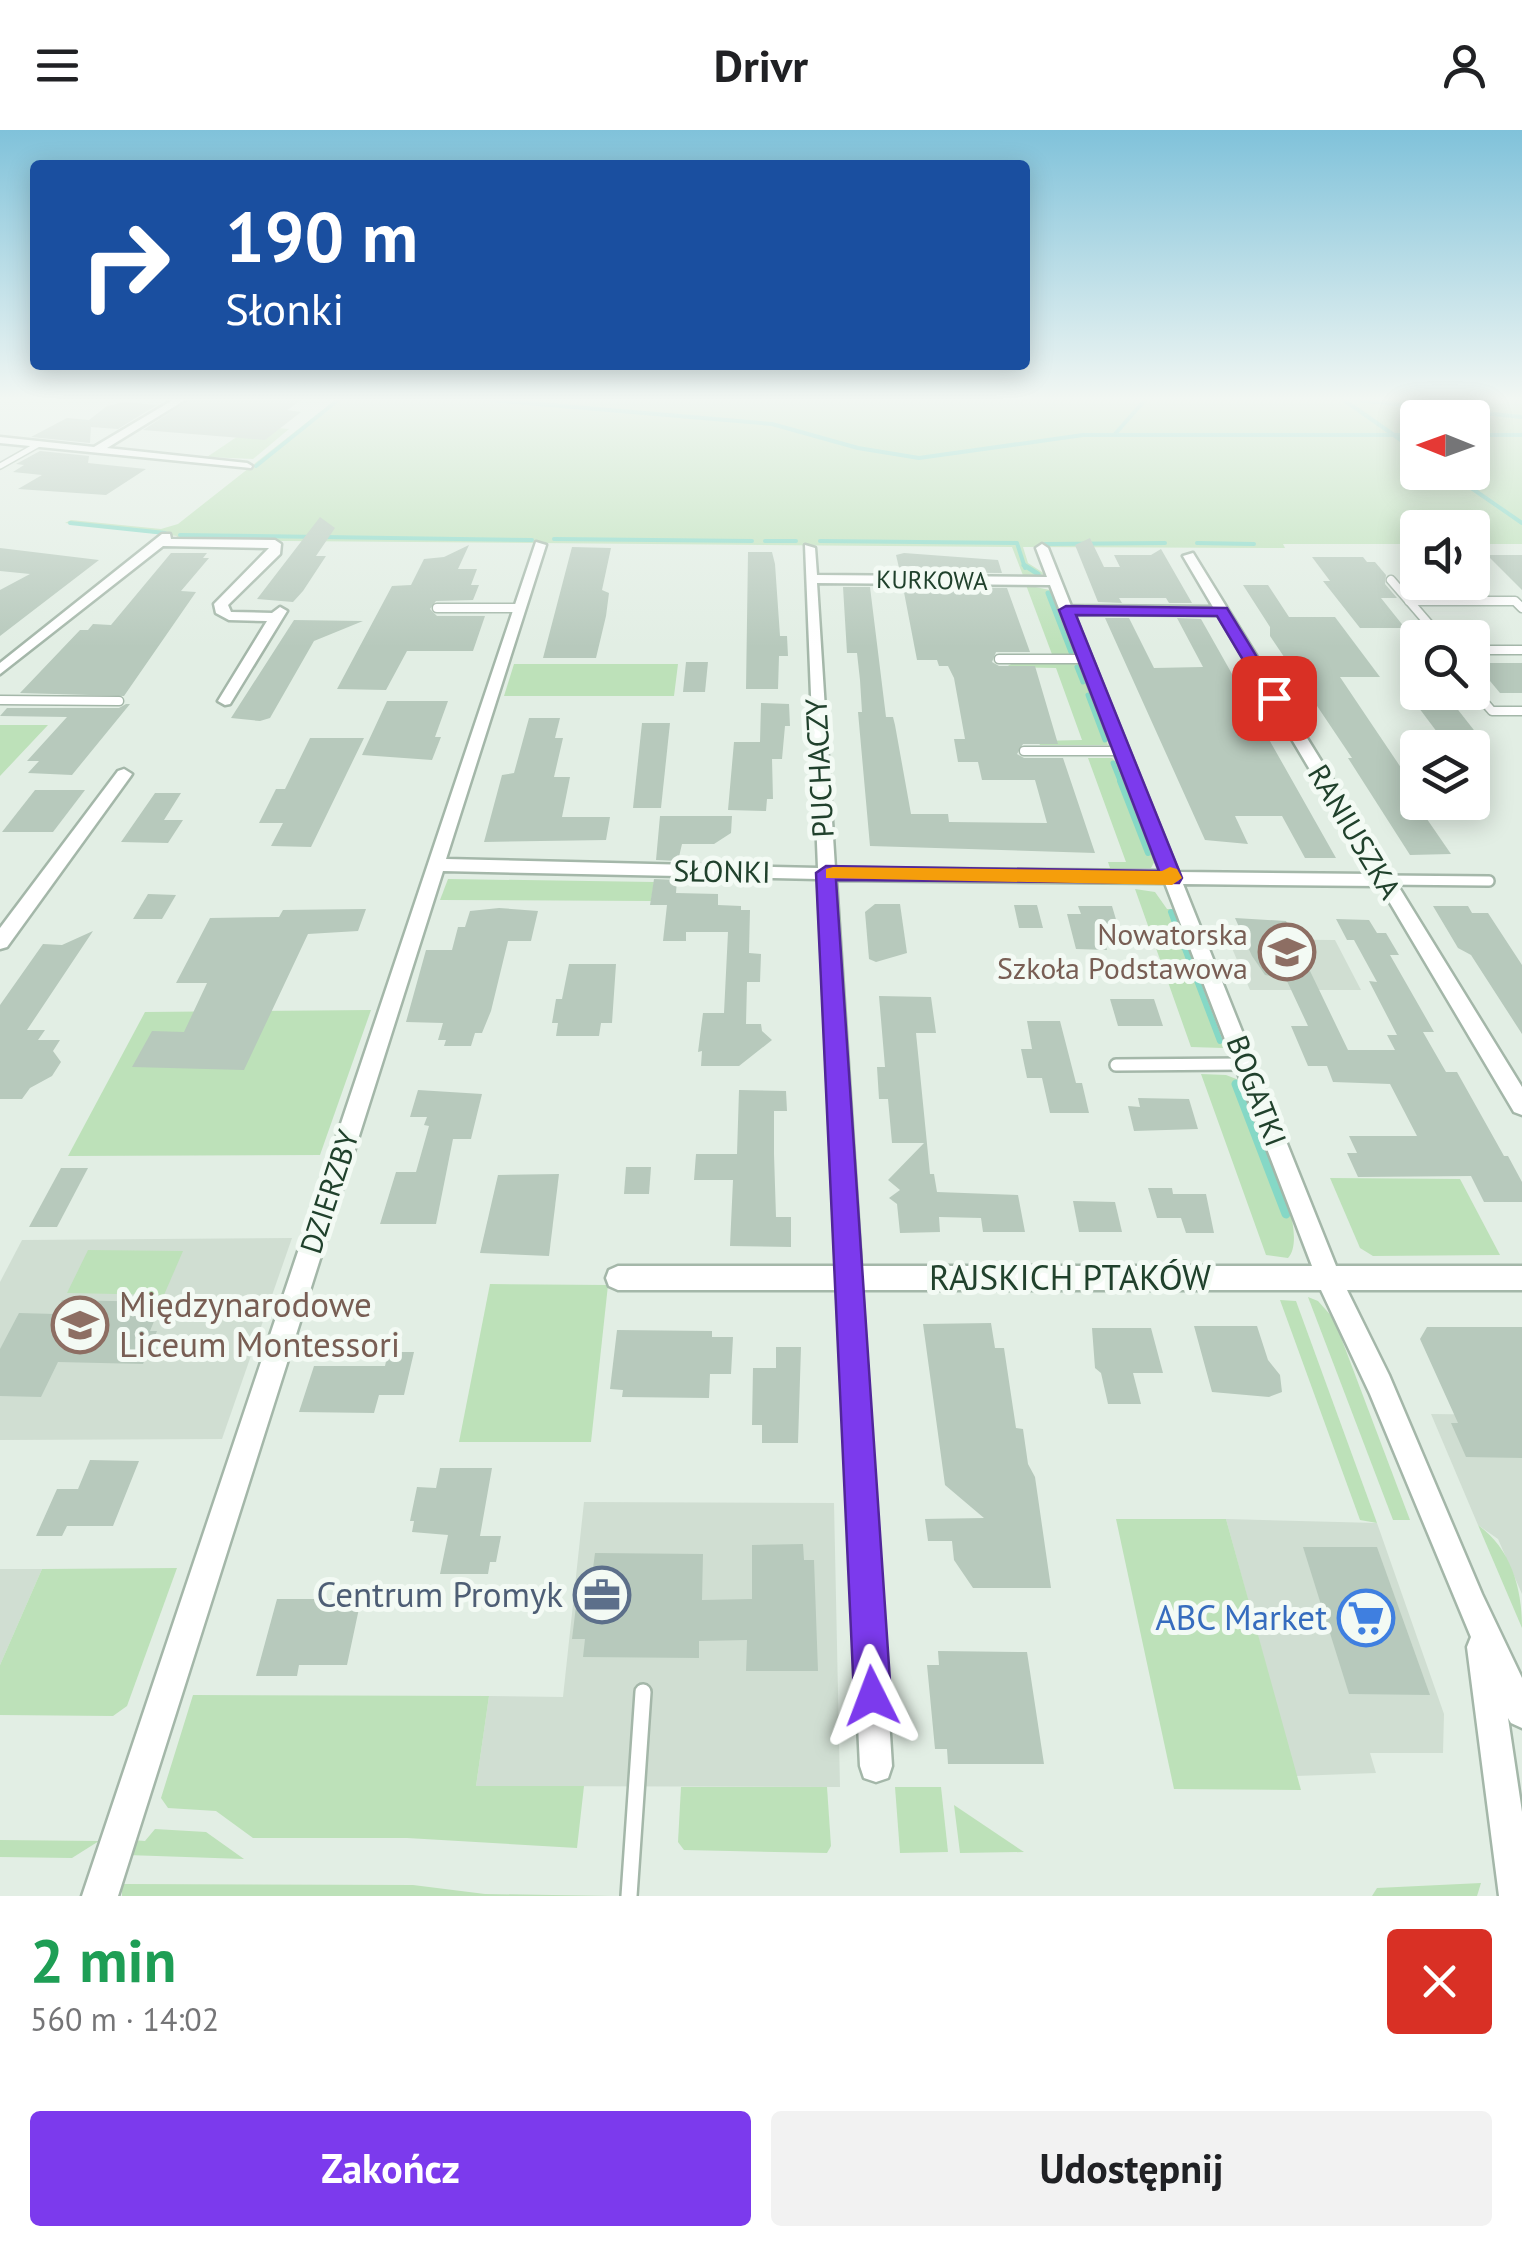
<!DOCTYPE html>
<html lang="pl">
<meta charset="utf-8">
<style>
body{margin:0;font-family:"PT Sans",sans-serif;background:#f2f2f2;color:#202124;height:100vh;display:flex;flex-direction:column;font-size:38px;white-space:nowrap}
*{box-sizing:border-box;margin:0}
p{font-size:32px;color:#757577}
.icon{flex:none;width:55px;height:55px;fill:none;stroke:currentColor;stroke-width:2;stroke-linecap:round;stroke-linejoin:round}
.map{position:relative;height:1766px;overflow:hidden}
.drawer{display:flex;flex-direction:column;background:#fff;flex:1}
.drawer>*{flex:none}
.guide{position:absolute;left:30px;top:30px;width:1000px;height:210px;border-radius:10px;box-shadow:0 5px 25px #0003;background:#1a4fa0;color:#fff;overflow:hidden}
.needle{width:65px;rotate:271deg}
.fabs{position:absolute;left:1400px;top:270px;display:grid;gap:20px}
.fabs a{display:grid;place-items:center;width:90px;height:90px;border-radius:10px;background:#fff;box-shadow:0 5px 25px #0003;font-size:50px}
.pin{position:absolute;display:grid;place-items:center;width:85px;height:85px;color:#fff;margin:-42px;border-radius:20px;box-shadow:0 5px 15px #0006}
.me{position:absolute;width:110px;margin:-55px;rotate:357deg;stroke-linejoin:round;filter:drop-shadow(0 0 8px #0008)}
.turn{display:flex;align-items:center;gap:35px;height:210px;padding:0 30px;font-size:45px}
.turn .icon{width:130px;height:130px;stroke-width:2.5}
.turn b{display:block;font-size:70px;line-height:85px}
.round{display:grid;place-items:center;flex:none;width:105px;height:105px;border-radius:10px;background:#f2f2f2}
.head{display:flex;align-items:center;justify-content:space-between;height:170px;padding:0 30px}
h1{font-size:60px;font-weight:600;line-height:75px;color:#1e9e55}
.button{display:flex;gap:20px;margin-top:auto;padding:20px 30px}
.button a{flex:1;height:115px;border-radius:10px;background:#7c3aed;color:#fff;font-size:40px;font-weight:600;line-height:115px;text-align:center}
.button a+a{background:#f2f2f2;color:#202124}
header{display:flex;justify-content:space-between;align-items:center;height:130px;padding:0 30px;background:#fff;font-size:45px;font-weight:600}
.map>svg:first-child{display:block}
.built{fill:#d0ded2}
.green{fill:#bde1b9;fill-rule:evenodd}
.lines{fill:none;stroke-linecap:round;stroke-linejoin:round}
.stream-far3{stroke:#85d8c6;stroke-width:4}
.stream-far2{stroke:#85d8c6;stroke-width:5}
.stream-far1{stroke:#85d8c6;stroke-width:6}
.stream{stroke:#85d8c6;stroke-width:9}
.building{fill:#b7c9bc}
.service-far4-casing{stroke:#a4b7a9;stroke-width:8}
.service-far3-casing{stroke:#a4b7a9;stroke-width:11}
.service-far2-casing{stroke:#a4b7a9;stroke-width:14}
.service-far1-casing{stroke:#a4b7a9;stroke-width:16}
.service-casing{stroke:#a4b7a9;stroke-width:20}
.minor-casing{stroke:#a4b7a9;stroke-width:5}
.service-far4{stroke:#fff;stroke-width:5}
.service-far3{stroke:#fff;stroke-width:8}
.service-far2{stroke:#fff;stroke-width:9}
.service-far1{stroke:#fff;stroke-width:11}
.service{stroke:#fff;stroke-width:15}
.minor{fill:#fff;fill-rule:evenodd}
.route{fill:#7c3aed;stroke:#51269a;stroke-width:2.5}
.slow{fill:#f59e0b}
.labels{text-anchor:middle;stroke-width:10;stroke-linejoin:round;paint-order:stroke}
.far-street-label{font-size:25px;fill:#20412c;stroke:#f3faf4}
.street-label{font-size:30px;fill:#20412c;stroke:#f3faf4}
.education-label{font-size:30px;fill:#785e54;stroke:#f3faf4;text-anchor:end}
.near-street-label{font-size:35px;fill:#20412c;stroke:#f3faf4}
.near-education-label{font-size:35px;fill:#785e54;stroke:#f3faf4;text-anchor:start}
.near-service-label{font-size:35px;fill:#4e5e75;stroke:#f3faf4;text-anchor:end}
.near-shop-label{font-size:35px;fill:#366cbe;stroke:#f3faf4;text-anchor:end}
</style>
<header><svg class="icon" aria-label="menu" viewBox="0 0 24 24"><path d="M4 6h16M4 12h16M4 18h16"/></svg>Drivr<svg class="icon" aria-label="person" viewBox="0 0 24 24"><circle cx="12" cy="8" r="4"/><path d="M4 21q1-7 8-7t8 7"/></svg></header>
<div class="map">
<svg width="1522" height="1766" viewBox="0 0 1522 1766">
<rect width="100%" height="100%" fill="#e2eee4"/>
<g class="built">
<polygon points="1228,809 1335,810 1361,860 1250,860"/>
<polygon points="292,1108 222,1309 0,1310 0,1152 22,1110"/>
<polygon points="1431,1284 1522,1285 1522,1464 1498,1409 1478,1395"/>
<polygon points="584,1372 834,1373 840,1657 476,1656 489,1566 563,1567"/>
<polygon points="1226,1389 1377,1393 1444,1584 1443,1623 1370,1623 1376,1643 1296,1646"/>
<polygon points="0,1439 42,1439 0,1535"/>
</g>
<g class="green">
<path d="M335,270H1522V414H1473L1472,398H1418L1417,414H1283L1285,418L1023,417L1028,433L1045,444L1024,448L1012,417L175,410L177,406L65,393L71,390L161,399L178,394ZM1418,288H1472V342H1418Z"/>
<polygon points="253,296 289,299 253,329 207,327"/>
<polygon points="1026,455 1050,460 1075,523 1071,527 1053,527"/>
<polygon points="1013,533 1075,533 1081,536 1108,615 1040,615 1038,611 1082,610 1056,538 1006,537"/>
<polygon points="514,534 678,534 674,566 504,566"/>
<polygon points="0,595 48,595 0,646"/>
<polygon points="1088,628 1112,628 1117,633 1156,729 1151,738 1110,738 1108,732 1126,732"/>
<polygon points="448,749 654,752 651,771 440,770"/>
<polygon points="1135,759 1155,762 1167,779 1174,779 1223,918 1191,917"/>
<polygon points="371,880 320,1025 68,1026 145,882"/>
<path d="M1201,944L1226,945L1239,950C1252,983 1313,1101 1288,1128L1266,1125Z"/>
<polygon points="1330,1048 1460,1049 1500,1125 1373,1126 1360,1118"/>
<polygon points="88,1120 183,1121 164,1165 67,1163"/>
<polygon points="490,1154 608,1155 591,1312 459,1312"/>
<polygon points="1308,1167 1318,1171 1334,1189 1410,1390 1393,1390"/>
<polygon points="1280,1170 1296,1171 1377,1393 1360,1390"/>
<polygon points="1116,1389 1226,1389 1301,1660 1174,1659"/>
<path d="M1478,1395C1511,1419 1522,1458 1522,1498Z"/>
<polygon points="177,1438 127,1576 113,1586 0,1585 0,1535 42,1439"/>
<polygon points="193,1565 489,1566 476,1656 584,1656 577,1718 407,1708 253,1708 216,1681 168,1678 161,1668"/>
<polygon points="681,1657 827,1657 831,1716 827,1723 684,1720 678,1712"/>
<polygon points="895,1657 941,1657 948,1722 900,1723"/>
<polygon points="954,1675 1024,1722 960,1723"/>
<polygon points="155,1699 206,1702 244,1729 127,1725 132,1710 145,1711"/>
<polygon points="0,1710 99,1711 72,1728 0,1727"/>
<polygon points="1481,1753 1477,1766 1372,1766 1377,1758"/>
<polygon points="122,1754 413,1755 485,1764 612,1766 122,1766"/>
</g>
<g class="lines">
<g class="stream-far3">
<polyline points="492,270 772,294 858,318 919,328 1083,305 1418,305"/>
<polyline points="1344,270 1418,322"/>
<polyline points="1356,270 1522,287"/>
<polyline points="1115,304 1145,270"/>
<polyline points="1472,305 1522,305"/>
<polyline points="256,336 338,270"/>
<polyline points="1448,342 1522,393"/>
<polyline points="70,393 165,403"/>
<polyline points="180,405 532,410"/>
<polyline points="554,409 752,411"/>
<polyline points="765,411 796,411"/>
<polyline points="820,411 1017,413 1025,438"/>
<polyline points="1197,413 1254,414"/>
<polyline points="1045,414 1165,413"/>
</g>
<g class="stream-far2">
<polyline points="1024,435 1038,444"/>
<polyline points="1048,463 1071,522"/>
<polyline points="1077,537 1083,552"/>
<polyline points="1088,565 1105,610"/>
<polyline points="1113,633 1121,653"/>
</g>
<g class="stream-far1">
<polyline points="1120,651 1148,723"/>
<polyline points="1171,782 1220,911"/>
</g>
<polyline class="stream" points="1236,954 1286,1084"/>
</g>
<g class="building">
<polygon points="189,270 302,270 287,280 301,282 265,310 143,300"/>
<polygon points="124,272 157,275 118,299 91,297 90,313 31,307 67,288 89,290 107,276"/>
<polygon points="40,321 89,326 88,333 146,339 106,365 18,359 42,345 13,342 24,335 16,334"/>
<polygon points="320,387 335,398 316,426 326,426 303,461 293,472 257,469"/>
<polygon points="1090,408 1104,437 1120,437 1114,425 1151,425 1161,419 1192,473 1169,473 1166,468 1119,468 1122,473 1098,472 1075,415"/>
<polygon points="469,415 458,439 477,439 471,455 479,455 473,470 436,471 430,479 437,486 485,486 473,521 407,521 386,560 337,559 392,456 411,455 424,429 444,427"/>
<polygon points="572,417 611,418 602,460 609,463 606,486 596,528 543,528"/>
<polygon points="0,418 99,430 0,506 0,460 30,444 0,441"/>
<polygon points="748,422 772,422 775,434 780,506 787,506 788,526 779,526 778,559 746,559"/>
<polygon points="171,423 207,423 203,428 209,428 181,461 196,462 124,566 20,563 80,500 88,500 93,494 111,495"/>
<polygon points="904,423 998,430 1002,443 900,442 896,425"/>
<polygon points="1487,425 1522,425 1522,460"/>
<polygon points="1312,427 1363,427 1367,432 1375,432 1386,445 1385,454 1397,468 1381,468 1405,498 1360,498 1323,451 1330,451"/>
<polygon points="1243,455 1268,455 1289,487 1335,487 1380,547 1340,547 1418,663 1418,676 1451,724 1410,725 1348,628 1352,628 1270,506 1270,497"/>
<polygon points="843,457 870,457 886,587 893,587 895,595 911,684 948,684 949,692 1047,693 1035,650 982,650 978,632 958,632 954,609 965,609 954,548 948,536 939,536 937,530 917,530 903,457 1007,458 1030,522 996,522 992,532 999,536 1035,536 1058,614 1023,614 1017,624 1024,628 1063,628 1095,723 870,716 858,582 862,582 860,550 857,523 847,523"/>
<polygon points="1105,488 1129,488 1154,538 1203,537 1177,488 1201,489 1336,728 1305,728 1282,686 1235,686 1248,714 1205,710"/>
<polygon points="294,490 363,491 314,511 270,588 260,591 231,588"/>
<polygon points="686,532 708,532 705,562 683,562"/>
<polygon points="1475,533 1522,533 1522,563 1500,563"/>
<polygon points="1407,562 1444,562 1488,618 1449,618"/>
<polygon points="387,571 448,571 435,607 441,607 432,630 362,625"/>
<polygon points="761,573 789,574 790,596 785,596 782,629 772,629 773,669 767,669 766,681 728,680 734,612 760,612"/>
<polygon points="126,574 130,574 72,645 28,643 39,631 27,631 67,587 0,586 7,578 119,578"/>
<polygon points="529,588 560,588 555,608 563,608 554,647 570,647 562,687 610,687 606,710 484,712 502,645 514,643"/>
<polygon points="642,593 670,593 661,678 633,678"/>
<polygon points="310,608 364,608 311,717 271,716 283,693 259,693 276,659 285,659"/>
<polygon points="35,660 85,660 53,702 2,702"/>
<polygon points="155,663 181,663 164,690 183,690 168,713 121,712"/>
<polygon points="660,686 732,686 731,703 714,714 682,714 678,731 656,730"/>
<polygon points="654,749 677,750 676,763 718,764 718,775 741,776 741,780 750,780 749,823 761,824 760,852 747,852 746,894 761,894 762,901 772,910 739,936 701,936 702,921 698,922 703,883 724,883 728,802 686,802 686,811 663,811 667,775 650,775"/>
<polygon points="148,764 176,765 162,789 133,789"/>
<polygon points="875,774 900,774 907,823 876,832 869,829 865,782"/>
<polygon points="1014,775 1037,775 1043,798 1019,798"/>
<polygon points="1078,776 1112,776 1123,813 1105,813 1107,820 1076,819 1067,784 1081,784"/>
<polygon points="1433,776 1468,776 1472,783 1488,783 1522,835 1522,904 1471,825 1458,818"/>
<polygon points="499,778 538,781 531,811 508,811 491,881 482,903 475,903 471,916 444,916 446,910 438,910 443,893 406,892 426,820 452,820 458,797 465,797 470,781"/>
<polygon points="366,779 358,801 308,804 244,940 132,937 152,901 184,902 207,853 176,853 210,788 279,787 283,780"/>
<polygon points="1235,788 1286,791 1348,920 1395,920 1387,905 1397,905 1369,851 1377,852 1354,810 1347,810 1336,789 1369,790 1377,803 1386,803 1399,825 1390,825 1434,902 1423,902 1446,942 1457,942 1504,1026 1508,1026 1522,1052 1522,1072 1484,1072 1471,1046 1358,1047 1347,1023 1357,1023 1349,1006 1417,1006 1390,954 1333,952 1327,936 1308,936 1291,896 1308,896 1286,849 1265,845 1252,826"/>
<polygon points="93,801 27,900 45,900 38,910 60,910 53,921 61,932 52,946 30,958 22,969 0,969 0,875 43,814 62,815"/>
<polygon points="569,834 616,834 612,893 601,893 599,906 556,906 558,893 552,893 556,869 562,869"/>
<polygon points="879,866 931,867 936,903 916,903 930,1044 934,1044 937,1062 1018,1065 1025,1102 983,1102 981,1088 939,1087 940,1102 900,1103 897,1074 889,1068 900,1060 888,1050 924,1013 892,1013 888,969 879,969 877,937 885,937"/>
<polygon points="1110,869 1154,869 1163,896 1118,896"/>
<polygon points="1027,891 1060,891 1076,953 1082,953 1089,983 1050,983 1042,948 1027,948 1021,919 1032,919"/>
<polygon points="418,960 482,964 471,1009 453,1009 436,1094 380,1094 396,1042 416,1042 429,996 424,995 427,987 410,987"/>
<polygon points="739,960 786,961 787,981 774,981 774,1024 776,1087 791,1087 791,1117 730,1116 733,1050 694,1050 696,1024 737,1024"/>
<polygon points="1138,968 1189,969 1198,999 1134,1001 1128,976 1140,977"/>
<polygon points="626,1037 651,1037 649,1064 624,1064"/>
<polygon points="61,1038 88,1038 57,1097 29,1097"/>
<polygon points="559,1044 549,1126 480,1123 498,1045"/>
<polygon points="1148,1058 1172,1058 1173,1064 1206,1064 1214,1103 1186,1103 1181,1088 1157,1088"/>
<polygon points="1073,1071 1115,1072 1122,1102 1079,1102"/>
<polygon points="62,1170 162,1172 150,1201 157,1201 143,1234 58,1232 41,1267 0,1266 0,1219 19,1183 55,1184"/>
<polygon points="991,1193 995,1218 1004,1218 1016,1298 1023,1299 1028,1334 1035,1347 1051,1458 973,1458 954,1430 952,1411 928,1411 925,1389 984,1388 945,1355 923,1194"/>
<polygon points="1194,1196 1257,1196 1268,1230 1280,1245 1282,1262 1269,1267 1212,1262"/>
<polygon points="1427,1197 1522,1197 1522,1328 1466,1327 1451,1293 1458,1293 1420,1209"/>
<polygon points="1092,1198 1151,1198 1163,1243 1133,1243 1141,1274 1108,1274 1101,1243 1095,1238"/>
<polygon points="617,1200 712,1201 712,1207 733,1207 731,1244 710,1244 709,1268 622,1267 623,1260 610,1259"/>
<polygon points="776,1217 801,1217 798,1313 762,1313 762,1295 752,1295 753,1238 776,1238"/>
<polygon points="388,1222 414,1222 404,1265 379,1265 374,1283 299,1282 314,1236 385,1236"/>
<polygon points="90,1330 139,1331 113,1396 67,1396 62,1406 36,1406 57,1359 78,1359"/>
<polygon points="440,1338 492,1338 480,1406 501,1406 496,1432 490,1432 488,1444 440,1444 448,1405 412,1402 414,1391 410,1391 417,1357 436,1358"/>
<polygon points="803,1414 804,1430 814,1430 818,1541 746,1541 747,1510 699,1511 699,1528 583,1527 585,1509 572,1509 577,1468 589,1469 595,1423 703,1424 702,1470 752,1469 752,1415"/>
<polygon points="1303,1417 1377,1417 1430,1565 1349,1564"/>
<polygon points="277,1469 361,1469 347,1535 299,1535 297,1546 256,1546"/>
<polygon points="938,1521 1027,1522 1044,1634 948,1634 947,1619 935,1619 927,1535 939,1535"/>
</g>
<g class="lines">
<g class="service-far4-casing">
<polyline id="service-far4" points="0,336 39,314"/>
</g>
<g class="service-far3-casing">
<g id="service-far3">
<polyline points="1391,450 1441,508"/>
<polyline points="1409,471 1515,471 1522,478"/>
<polyline points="437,478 520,478"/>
<polyline points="1472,520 1522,520"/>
<polyline points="999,529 1085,529"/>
<polyline points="1472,558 1492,581 1522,581"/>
<polyline points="0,570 119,571"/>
<polyline points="1024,621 1120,621"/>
</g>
</g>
<g class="service-far2-casing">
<polyline id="service-far2" points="1384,750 1489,751"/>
</g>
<g class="service-far1-casing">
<polyline id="service-far1" points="1116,935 1244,934"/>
</g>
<g class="service-casing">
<polyline id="service" points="629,1766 643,1562"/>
</g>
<g class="minor-casing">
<g id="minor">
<polygon points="173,270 185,270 107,318 247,333 252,336 251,338 0,313 0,307 94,317"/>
<polygon points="162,404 170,404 171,409 275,410 281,414 280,424 228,475 231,482 272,483 280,477 287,481 230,574 225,575 218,571 267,491 229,490 216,483 214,474 269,418 163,416 0,544 0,533"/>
<path d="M536,412L546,415L446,729L818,738L805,415L815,418L817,445L1047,447L1036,418L1042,414L1048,418L1071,476L1213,477L1183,426L1193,423L1522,957V985L1514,982L1380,756L1183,754L1336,1136H1522V1160H1347L1389,1245L1482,1464L1522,1548V1598L1511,1593L1508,1588L1522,1682V1766H1499L1467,1517L1471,1507L1370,1264L1321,1160H862L892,1636L888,1648L876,1652L864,1648L860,1636L837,1160H618L609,1156L606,1148L609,1140L618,1136H836L818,749L443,741L118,1766H82ZM817,453L1050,455L1160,741L835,738ZM1074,484L1218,485L1372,744L1178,742ZM836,750L1165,753L1312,1136H861Z"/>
<polygon points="124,639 132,644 130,647 7,817 0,819 0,798 118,641"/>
</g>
</g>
<use href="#service-far4" class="service-far4"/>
<use href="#service-far3" class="service-far3"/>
<use href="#service-far2" class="service-far2"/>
<use href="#service-far1" class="service-far1"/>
<use href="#service" class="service"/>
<use href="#minor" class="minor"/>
</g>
<linearGradient id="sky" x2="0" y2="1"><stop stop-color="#80c2da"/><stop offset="0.52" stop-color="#f2f7f3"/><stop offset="1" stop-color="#f2f7f3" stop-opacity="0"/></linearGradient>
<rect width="1522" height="517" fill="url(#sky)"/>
<polygon class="route" points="1066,476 1227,478 1282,568 1268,572 1217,486 1076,485 1182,748 1179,753 836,750 891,1566 885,1579 872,1585 860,1579 854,1566 816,743 826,736 1159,741 1059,480"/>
<polygon class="slow" points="833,737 1162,741 1170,737 1177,739 1182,748 1172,755 826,748 826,739"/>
<defs>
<g id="school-ring" transform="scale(2.875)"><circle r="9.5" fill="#f3faf4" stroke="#8d6e63" stroke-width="1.5"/><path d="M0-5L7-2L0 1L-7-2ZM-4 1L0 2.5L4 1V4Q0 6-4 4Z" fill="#8d6e63"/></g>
<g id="office-ring" transform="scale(2.875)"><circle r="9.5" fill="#f3faf4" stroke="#5c6f8a" stroke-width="1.5"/><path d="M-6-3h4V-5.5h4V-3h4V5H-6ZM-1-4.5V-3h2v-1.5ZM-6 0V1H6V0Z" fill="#5c6f8a"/></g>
<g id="supermarket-ring" transform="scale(2.875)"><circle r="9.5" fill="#f3faf4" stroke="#3f7fe0" stroke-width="1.5"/><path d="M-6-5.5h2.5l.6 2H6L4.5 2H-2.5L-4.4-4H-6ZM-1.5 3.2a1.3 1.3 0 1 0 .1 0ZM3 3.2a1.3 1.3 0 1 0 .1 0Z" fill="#3f7fe0"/></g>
</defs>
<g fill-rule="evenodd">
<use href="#school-ring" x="1287" y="822"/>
<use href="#school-ring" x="80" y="1195"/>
<use href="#office-ring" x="602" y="1465"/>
<use href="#supermarket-ring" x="1366" y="1488"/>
</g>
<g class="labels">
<g class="far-street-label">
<text transform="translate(932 450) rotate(1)" y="9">KURKOWA</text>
</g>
<g class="street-label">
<text transform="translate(820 638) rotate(-93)" y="10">PUCHACZY</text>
<text transform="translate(1354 702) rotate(59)" y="10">RANIUSZKA</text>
<text transform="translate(722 742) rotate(1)" y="10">SŁONKI</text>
<text transform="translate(1256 961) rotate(69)" y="10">BOGATKI</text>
<text transform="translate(330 1062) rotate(-72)" y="10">DZIERZBY</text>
</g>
<g class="education-label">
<text x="1248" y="815">Nowatorska<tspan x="1248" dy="34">Szkoła Podstawowa</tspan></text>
</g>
<g class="near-street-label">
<text x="1070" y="1160">RAJSKICH PTAKÓW</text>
</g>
<g class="near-education-label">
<text x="119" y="1187">Międzynarodowe<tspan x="119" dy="40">Liceum Montessori</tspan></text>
</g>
<g class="near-service-label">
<text x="563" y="1477">Centrum Promyk</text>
</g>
<g class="near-shop-label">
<text x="1327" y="1500">ABC Market</text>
</g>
</g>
</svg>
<div class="fabs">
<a><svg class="needle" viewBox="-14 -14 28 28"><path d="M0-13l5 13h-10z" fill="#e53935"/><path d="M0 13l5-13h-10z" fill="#757577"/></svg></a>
<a><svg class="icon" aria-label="sound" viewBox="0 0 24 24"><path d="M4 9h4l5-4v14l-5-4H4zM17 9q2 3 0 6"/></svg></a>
<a><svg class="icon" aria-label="search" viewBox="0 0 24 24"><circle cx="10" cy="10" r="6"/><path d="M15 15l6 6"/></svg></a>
<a><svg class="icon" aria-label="layers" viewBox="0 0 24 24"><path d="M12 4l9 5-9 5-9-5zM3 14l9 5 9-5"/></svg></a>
</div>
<div class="pin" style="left:1274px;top:568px;background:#d93025"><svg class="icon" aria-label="arrive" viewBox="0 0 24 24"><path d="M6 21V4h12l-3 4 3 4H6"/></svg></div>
<svg class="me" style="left:872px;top:1566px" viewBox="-20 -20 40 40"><path d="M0-17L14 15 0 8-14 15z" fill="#7c3aed" stroke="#fff" stroke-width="4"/></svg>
<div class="guide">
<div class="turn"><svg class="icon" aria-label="right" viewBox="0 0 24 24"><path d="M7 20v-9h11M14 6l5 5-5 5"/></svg><div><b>190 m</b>Słonki</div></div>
</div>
</div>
<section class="drawer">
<div class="head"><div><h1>2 min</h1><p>560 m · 14:02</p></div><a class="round" style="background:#d93025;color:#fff"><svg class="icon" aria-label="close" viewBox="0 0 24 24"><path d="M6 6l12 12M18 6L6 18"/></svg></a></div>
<div class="button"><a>Zakończ</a><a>Udostępnij</a></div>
</section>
